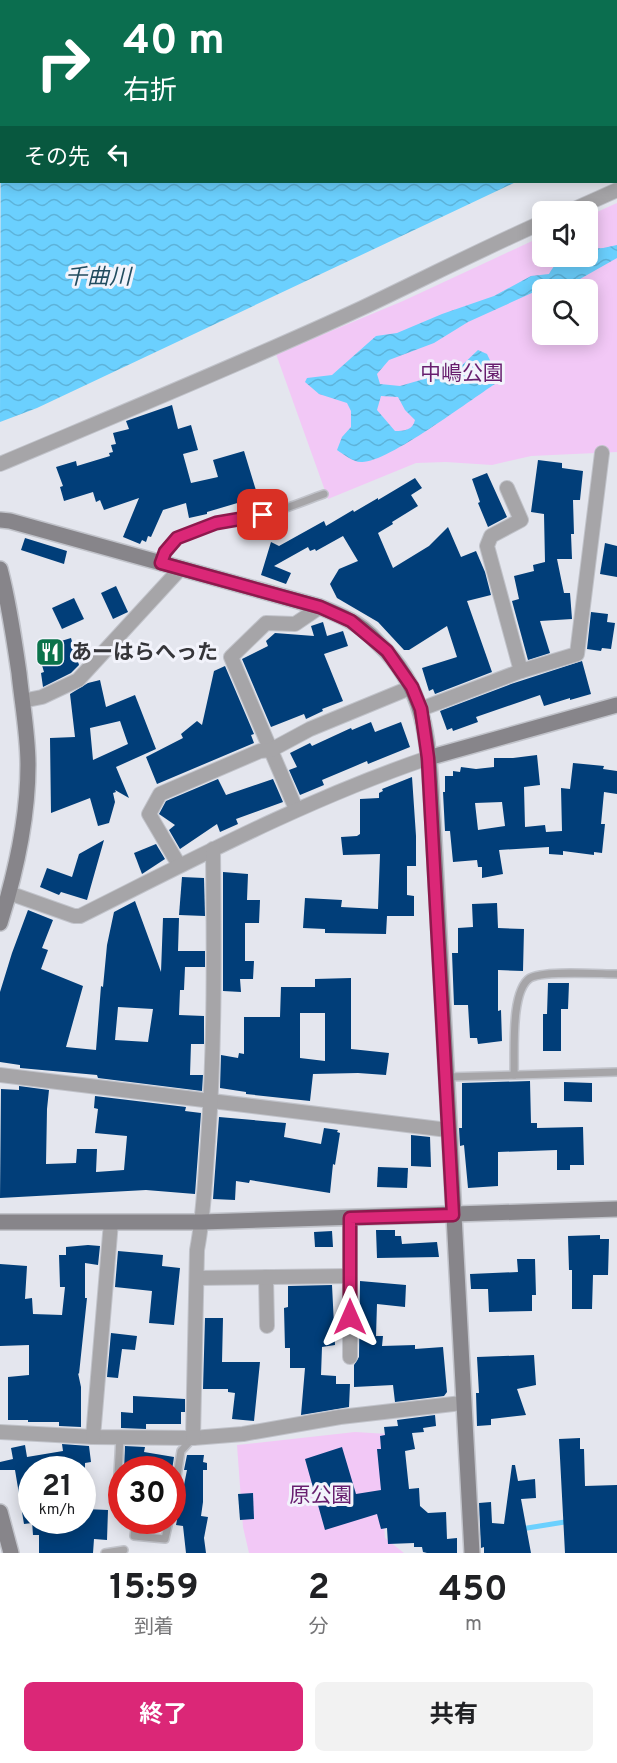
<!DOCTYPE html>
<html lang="ja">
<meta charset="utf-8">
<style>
body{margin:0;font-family:Overpass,"Noto Sans JP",sans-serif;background:#f2f2f2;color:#202124;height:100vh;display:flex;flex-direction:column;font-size:22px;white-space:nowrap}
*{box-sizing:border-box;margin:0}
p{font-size:20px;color:#757577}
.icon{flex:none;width:33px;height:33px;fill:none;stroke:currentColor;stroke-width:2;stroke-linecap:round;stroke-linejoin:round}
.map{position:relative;height:1553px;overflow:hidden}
.sheet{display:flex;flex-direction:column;background:#fff;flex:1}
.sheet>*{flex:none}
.guide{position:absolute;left:0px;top:0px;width:618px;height:183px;box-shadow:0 3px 15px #0003;background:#0b6e4f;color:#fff;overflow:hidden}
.tools{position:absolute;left:532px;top:201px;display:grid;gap:12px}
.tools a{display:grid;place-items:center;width:66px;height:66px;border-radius:9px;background:#fff;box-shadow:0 3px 15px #0003;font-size:30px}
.speed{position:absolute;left:18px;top:1456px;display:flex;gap:12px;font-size:30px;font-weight:700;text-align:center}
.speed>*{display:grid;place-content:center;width:78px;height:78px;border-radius:50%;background:#fff;box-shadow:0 3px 15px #0003;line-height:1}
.speed small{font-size:15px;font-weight:400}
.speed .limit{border:9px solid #d22;background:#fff;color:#111}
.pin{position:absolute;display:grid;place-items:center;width:51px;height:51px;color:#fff;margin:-26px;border-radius:12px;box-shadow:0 3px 9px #0006}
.me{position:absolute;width:66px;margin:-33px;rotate:0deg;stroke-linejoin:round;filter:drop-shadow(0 0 4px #0008)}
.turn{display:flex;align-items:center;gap:21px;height:126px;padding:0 24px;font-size:27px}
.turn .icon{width:78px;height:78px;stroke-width:2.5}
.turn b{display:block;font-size:42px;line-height:51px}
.then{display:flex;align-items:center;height:57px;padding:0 24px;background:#0003;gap:12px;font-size:22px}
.eta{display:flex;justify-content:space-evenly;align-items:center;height:102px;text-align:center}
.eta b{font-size:36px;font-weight:700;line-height:42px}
.button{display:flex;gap:12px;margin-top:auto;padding:12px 24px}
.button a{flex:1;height:69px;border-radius:9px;background:#db2777;color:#fff;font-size:24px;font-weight:700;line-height:69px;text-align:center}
.button a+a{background:#f2f2f2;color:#202124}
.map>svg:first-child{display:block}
.park{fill:#f2c8f6;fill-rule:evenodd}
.water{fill:url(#water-waves);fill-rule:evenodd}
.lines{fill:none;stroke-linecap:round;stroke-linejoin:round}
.stream{stroke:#6bd0fe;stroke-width:5}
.building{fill:#013e79;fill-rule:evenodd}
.lane-casing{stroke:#c1c3ca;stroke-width:10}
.street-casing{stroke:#c1c3ca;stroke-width:16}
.secondary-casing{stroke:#c1c3ca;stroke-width:18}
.lane{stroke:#a6a5a8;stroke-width:7}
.street{stroke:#a6a5a8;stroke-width:14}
.secondary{stroke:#87858a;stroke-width:15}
.route-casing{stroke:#8e194d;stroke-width:15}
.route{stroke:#db2777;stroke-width:10}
.labels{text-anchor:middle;stroke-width:6;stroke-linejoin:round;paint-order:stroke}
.park-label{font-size:21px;fill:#671e6e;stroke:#f2f3fb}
.poi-label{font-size:21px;font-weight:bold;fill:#353539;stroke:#f2f3fb;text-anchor:start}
.water-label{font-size:22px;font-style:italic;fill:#224d60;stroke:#f2f3fb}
</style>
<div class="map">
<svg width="617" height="1553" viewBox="0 0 617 1553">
<defs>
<pattern id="water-waves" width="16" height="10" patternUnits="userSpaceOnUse" patternTransform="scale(1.5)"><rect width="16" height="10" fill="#6bd0fe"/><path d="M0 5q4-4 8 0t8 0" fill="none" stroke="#5db3da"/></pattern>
</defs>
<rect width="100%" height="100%" fill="#e4e6ee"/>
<g class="park">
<path d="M617,203V452L531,456L492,465L446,462L416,463L328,499L276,354L403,301L543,236V256H588V216ZM543,290H588V334H543Z"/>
<polygon points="355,1432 388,1434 382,1493 385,1538 404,1553 249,1553 243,1527 237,1445"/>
</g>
<g class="water">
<polygon points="147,0 617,0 617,133 616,2 143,1"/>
<polygon points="1,59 2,182 516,182 37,408 0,422"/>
<path d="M617,245V258L580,279L536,290L534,292L468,322L434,343L389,360L377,374L380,384L400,386L431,377L442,378L455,372L478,350L487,354L498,377L495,384C470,400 386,464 361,462C353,462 343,454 337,450L342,437L351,427V411L347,403L319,394L305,382L307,378L332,375L376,336L397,333L442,314L494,296L531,276L549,274C562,253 564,256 588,256V249L603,248ZM381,396L398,397L405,410L415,420C413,430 404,431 395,431L377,410Z"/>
</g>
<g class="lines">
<polyline class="stream" points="521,1529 571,1521"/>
</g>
<g class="building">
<polygon points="172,405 178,429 191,425 198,450 183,454 191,483 218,477 213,460 244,451 258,497 207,512 207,514 189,518 186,503 163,510 151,537 148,536 146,542 142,540 140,544 123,537 139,498 104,510 100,500 96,502 93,492 64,501 60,487 63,486 56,467 76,461 77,466 110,456 109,453 113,452 111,445 116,444 113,433 129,429 126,421"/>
<polygon points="538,460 562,463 562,468 583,471 580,500 573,500 574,534 571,534 572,559 557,559 564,593 570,593 572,619 540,621 550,653 528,660 512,601 519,599 514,576 534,571 533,565 545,562 544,514 531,512"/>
<polygon points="487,473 507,517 488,527 478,503 480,502 472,479"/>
<polygon points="415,478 422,488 411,495 418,506 392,522 393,524 378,533 393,568 429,546 448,527 461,557 476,551 485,572 491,595 467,601 492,672 435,694 433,689 429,691 422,668 457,657 447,626 409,650 404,650 378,622 337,598 330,584 339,569 358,561 343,536 316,551 315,549 310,551 308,547 274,566 291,573 286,584 261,575 271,542 279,546 324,521 326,526 353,510 354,512 378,498 378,500"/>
<polygon points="25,538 67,551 64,564 21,550"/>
<polygon points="605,543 617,546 617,577 600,574"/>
<polygon points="116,586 128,612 113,619 101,593"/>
<polygon points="74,598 84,619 62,629 52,608"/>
<polygon points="591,612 608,614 607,622 615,623 611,649 602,648 601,651 587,649"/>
<polygon points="323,622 327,636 343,631 348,646 324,654 343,701 322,709 323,711 306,719 304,714 271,727 242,659 268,646 266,641 275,633 314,636 311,626"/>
<polygon points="71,638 79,665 71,673 43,687 41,673 44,672 38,652 46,650 45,646"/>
<polygon points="582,661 591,694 570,700 570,698 544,706 540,695 476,717 478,722 453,731 452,728 447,730 440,711 511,684"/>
<polygon points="225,666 254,734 251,735 254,743 157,784 146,757 183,738 181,734 197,721 202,725 214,671"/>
<path d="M100,680L106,707L135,695L156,749L116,767L129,798L115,790L116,792L113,793L115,802L109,823L98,826L90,798L51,813L50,738L75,737L70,694L88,683ZM120,721L128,744L93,760L90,728Z"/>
<polygon points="371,722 375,732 401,722 410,747 368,764 367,761 353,767 322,780 324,785 300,795 289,770 297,767 290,753 310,743 312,746 351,728 352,730"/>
<path d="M537,755L540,785L524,787L525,827L545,825L546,832L562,831L561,788L570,789L573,763L604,766L603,769L617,771V794L604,792L601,824H605L602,853L594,852V855L563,851V855L549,854V847L499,850L503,874L482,878V867H478L477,860L453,862L450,831H445L443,792H445V776H453V771L460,772L461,767L476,769L494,767V758H513ZM502,802L505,826L478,830L475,803Z"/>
<polygon points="412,777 416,836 416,866 407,866 407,895 414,896 414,916 387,916 386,934 325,933 325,929 303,928 305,898 342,900 341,907 378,909 380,854 343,855 341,837 357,836 360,834 360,799 379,798 379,793 383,791 382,789"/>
<polygon points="218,779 226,795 273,779 283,802 236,819 238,824 220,832 217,824 180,849 169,830 175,825 159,814 166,801"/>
<polygon points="104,840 87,900 61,892 59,895 40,887 47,868 72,877 79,854"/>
<polygon points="156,844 165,859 142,874 134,853"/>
<polygon points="223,872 248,874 247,900 260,900 259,923 245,923 245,961 254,961 253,979 240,979 241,992 223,991"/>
<polygon points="182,877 204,878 205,916 179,915"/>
<path d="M135,901L161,972L163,918H179L178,951H205V967H185L184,990H180L179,1015L204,1016V1044H191L190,1075H203L202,1091L98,1078L97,1075L20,1068V1065L0,1062V992L12,953L28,910L53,920L42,948L48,950L41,969L83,986L66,1047L96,1050L101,986L103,987L107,945L114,912ZM118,1007L153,1009L148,1042L115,1040Z"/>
<polygon points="497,903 498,928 524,929 523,971 498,970 498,1011 501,1010 502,1041 478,1044 477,1038 470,1038 468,1005 454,1005 452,953 458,953 458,928 473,927 472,904"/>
<path d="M351,978V1049L389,1053L386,1075L358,1073L313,1074L310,1101L246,1094V1092L220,1088L221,1055L238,1058L239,1053L244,1054V1017H280L281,987H315V979ZM300,1013H325V1061L300,1058Z"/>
<polygon points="548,983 569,983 568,1009 561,1009 561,1051 543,1051 543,1014 547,1014"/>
<polygon points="530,1081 531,1123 537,1123 537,1128 583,1127 584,1165 570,1165 570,1170 557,1170 557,1150 498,1152 498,1186 468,1188 464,1145 460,1146 459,1128 462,1128 462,1083"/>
<polygon points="564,1082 592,1083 592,1102 564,1101"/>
<polygon points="19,1086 49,1090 47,1109 46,1164 76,1163 77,1149 97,1149 96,1172 124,1170 127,1136 95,1133 98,1109 94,1108 95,1096 186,1107 185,1111 201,1113 195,1194 146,1190 0,1198 1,1089 19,1090"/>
<polygon points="219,1117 286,1123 284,1137 321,1144 324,1128 338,1130 337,1132 340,1133 335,1165 333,1164 330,1193 250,1180 249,1183 236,1181 235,1200 213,1199"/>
<polygon points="411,1135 430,1137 431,1167 411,1166"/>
<polygon points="378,1167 408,1168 407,1188 377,1187"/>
<polygon points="376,1230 395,1230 395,1236 401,1236 402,1244 437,1242 439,1257 377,1258"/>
<polygon points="332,1231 333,1247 315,1247 314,1232"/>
<polygon points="600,1235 600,1239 609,1239 608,1275 593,1275 592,1309 572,1309 572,1270 569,1270 568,1236"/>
<polygon points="88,1245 100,1246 98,1265 85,1263 85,1298 87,1298 79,1374 78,1373 81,1387 81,1427 59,1426 59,1422 28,1422 28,1420 8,1420 8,1377 29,1375 29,1345 0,1346 0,1264 27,1266 25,1299 32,1298 33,1314 62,1315 65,1287 60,1287 59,1255 66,1255 66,1247"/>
<polygon points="118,1251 163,1255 162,1266 180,1268 174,1325 149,1323 152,1291 115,1287"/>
<polygon points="517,1259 535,1259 536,1295 532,1295 532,1311 489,1312 488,1289 471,1289 470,1274 518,1272"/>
<polygon points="360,1281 406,1285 405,1307 377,1304 376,1336 383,1336 382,1346 415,1345 415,1349 443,1347 447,1392 444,1396 395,1402 393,1385 354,1387 354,1365 359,1357"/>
<polygon points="332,1285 335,1345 322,1347 321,1375 336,1376 336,1384 350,1384 349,1407 301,1415 305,1368 290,1368 290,1348 285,1348 284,1308 288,1307 288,1286"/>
<polygon points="205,1318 223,1318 222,1362 260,1362 254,1421 232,1419 235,1393 228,1392 228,1389 203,1389"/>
<polygon points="111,1333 137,1336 135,1350 122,1349 118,1378 107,1377"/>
<polygon points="534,1355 536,1385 517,1389 526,1415 491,1419 491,1425 477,1426 476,1393 479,1393 477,1357"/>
<polygon points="133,1396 185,1399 185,1412 181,1412 181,1424 146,1424 146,1429 121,1428 121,1412 133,1413"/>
<polygon points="435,1415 436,1426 423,1428 424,1432 412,1433 415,1449 405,1451 409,1489 419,1488 420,1506 428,1513 446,1512 447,1539 457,1538 457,1553 427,1553 423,1552 422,1547 414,1547 414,1543 388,1544 387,1528 381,1529 377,1514 325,1530 305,1459 342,1447 356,1494 381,1490 377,1449 381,1449 380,1436 385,1435 384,1427 398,1426 397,1420"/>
<polygon points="580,1438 580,1449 584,1449 585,1486 617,1485 617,1553 565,1553 559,1439"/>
<polygon points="62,1444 89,1446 91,1462 85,1463 85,1468 82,1468 82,1470 32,1470 32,1523 24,1524 15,1470 0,1470 0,1462 13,1459 11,1448 25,1445 27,1457 63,1451"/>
<polygon points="125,1446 145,1447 144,1452 174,1457 172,1470 124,1470"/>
<polygon points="187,1455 204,1455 203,1462 207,1463 207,1470 203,1470 203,1502 201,1516 208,1517 204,1538 206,1553 186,1553 183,1526 176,1525 187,1470 184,1470"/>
<polygon points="512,1465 515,1465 518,1481 535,1479 536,1498 521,1499 531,1553 484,1553 484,1547 481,1548 479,1503 491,1502 492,1523 504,1524"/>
<polygon points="253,1493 254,1519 240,1520 238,1494"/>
<polygon points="85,1509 108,1510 107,1540 94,1539 93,1553 39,1553 39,1535 33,1535 32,1521 85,1521"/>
</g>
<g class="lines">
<g class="lane-casing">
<g id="lane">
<path d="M161,563C175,521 227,524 263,515C284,510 304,501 324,494"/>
<path d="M514,1075C515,1053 510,991 530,978C543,970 599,974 617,974"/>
<polyline points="446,1077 617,1072"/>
<polyline points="120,1437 117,1493 122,1494"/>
<polyline points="172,1508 181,1451 193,1438"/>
<polyline points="136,1521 134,1536 165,1539 169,1521"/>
<polyline points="105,1553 124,1550"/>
</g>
</g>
<g class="street-casing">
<g id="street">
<polyline points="568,212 617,190"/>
<path d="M0,464C121,413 243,363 362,308C423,279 482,249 543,222"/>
<polyline points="507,488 521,520 491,536 487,546 521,671"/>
<polyline points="22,701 42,697 78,680 181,568"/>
<polyline points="421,709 521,671 577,654 602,453"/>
<polyline points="296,809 231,657 266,623 295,624 320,607"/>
<polyline points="179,865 149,814 160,794 260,751 271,750 310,729 412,687"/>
<path d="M9,893L74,916H80C194,859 307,799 428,758"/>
<polyline points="0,1075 448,1130"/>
<polyline points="350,1218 350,1357"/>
<polyline points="266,1277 267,1326"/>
<polyline points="197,1278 350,1276"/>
<polyline points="0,1432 93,1437 193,1438 243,1434 340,1417 462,1403"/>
<polyline points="93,1437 111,1222"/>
<path d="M193,1438L197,1250C204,1214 205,1178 208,1141C215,1044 214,947 213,849"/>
</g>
</g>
<g class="secondary-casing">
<g id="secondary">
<path d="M0,520L10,521L320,607C330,611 340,615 349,620C360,625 370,634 378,643C432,693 428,754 433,822L472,1553"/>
<path d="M0,569C9,603 14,638 19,673C22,703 28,734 28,765C28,819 16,872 0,923"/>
<polyline points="428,758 617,705"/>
<polyline points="0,1222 202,1222 617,1209"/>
<polyline points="0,1512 11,1553"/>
</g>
</g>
<use href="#lane" class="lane"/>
<use href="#street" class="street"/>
<use href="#secondary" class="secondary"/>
</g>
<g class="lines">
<g class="route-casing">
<polyline id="route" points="263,515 216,523 177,538 165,552 161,563 320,607 351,621 387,651 412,687 421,709 428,758 453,1215 350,1218 350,1317"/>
</g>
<use href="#route" class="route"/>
</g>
<defs>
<g id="restaurant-square" transform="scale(1.5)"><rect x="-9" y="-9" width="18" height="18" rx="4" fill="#0b734b" stroke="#f2f3fb"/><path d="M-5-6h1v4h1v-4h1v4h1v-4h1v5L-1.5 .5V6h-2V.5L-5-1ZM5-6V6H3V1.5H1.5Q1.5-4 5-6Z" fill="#fff"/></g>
</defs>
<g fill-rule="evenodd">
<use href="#restaurant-square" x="50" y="652"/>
</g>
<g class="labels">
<g class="park-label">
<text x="462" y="380">中嶋公園</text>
<text x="321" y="1502">原公園</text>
</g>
<g class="poi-label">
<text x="71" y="659">あーはらへった</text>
</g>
<g class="water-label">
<text x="98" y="284">千曲川</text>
</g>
</g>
</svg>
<div class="tools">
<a><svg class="icon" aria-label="sound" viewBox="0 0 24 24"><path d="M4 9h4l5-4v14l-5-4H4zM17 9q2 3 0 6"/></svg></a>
<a><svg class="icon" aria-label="search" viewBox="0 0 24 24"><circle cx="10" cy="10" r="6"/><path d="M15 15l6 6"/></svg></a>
</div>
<div class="speed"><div>21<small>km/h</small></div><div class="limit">30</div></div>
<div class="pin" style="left:263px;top:515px;background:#d93025"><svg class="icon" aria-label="arrive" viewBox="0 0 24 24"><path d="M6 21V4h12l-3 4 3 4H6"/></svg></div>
<svg class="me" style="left:350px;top:1317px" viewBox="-20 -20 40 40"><path d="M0-17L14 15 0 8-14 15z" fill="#db2777" stroke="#fff" stroke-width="4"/></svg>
<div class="guide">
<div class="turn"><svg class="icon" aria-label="right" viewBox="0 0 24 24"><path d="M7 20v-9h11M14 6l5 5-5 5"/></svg><div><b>40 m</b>右折</div></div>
<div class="then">その先<svg class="icon" aria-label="left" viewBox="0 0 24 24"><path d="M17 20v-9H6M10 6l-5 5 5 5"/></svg></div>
</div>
</div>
<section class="sheet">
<div class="eta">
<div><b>15:59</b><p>到着</p></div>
<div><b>2</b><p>分</p></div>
<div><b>450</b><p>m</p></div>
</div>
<div class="button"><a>終了</a><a>共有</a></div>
</section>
